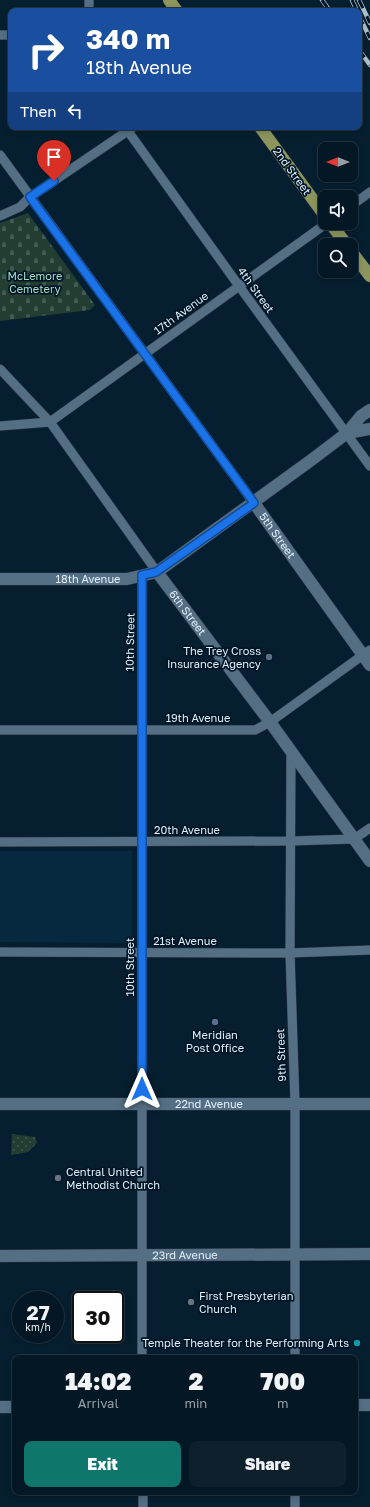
<!DOCTYPE html>
<style>
body{margin:0;font-family:"Golos Text",sans-serif;background:#0d202c;color:#f1f3f6;height:100vh;display:flex;flex-direction:column;font-size:15px;white-space:nowrap}
*{box-sizing:border-box;margin:0}
p{font-size:13px;color:#979fa6}
.icon{flex:none;width:22px;height:22px;fill:none;stroke:currentColor;stroke-width:2;stroke-linecap:round;stroke-linejoin:round}
.map{position:relative;flex:1;overflow:hidden}
.side{position:absolute;left:12px;top:1355px;width:346px;height:140px;display:flex;flex-direction:column;background:#041724;border-radius:8px;box-shadow:0 2px 6px #0003,0 0 0 1px #253641}
.side>*{flex:none}
.top-card{position:absolute;left:8px;top:8px;width:354px;height:122px;border-radius:8px;box-shadow:0 2px 6px #0003,0 0 0 1px #253641;background:#1a4fa0;color:#fff;overflow:hidden}
.needle{width:26px;rotate:270deg}
.fabs{position:absolute;left:318px;top:142px;display:grid;gap:8px}
.fabs a{display:grid;place-items:center;width:40px;height:40px;border-radius:8px;background:#041724;box-shadow:0 2px 6px #0003,0 0 0 1px #253641;font-size:20px}
.speed{position:absolute;left:12px;top:1291px;display:flex;gap:8px;font-size:20px;font-weight:700;text-align:center}
.speed>*{display:grid;place-content:center;width:52px;height:52px;border-radius:50%;background:#041724;box-shadow:0 2px 6px #0003,0 0 0 1px #253641;line-height:1}
.speed small{font-size:10px;font-weight:400}
.speed .limit{border:2px solid #111;border-radius:6px;background:#fff;color:#111}
.pin{position:absolute;display:grid;place-items:center;width:34px;height:34px;color:#fff;margin:-41px -17px;border-radius:50% 50% 50% 0;rotate:-45deg;box-shadow:0 0 4px #0007}
.pin .icon{rotate:45deg}
.me{position:absolute;width:44px;margin:-22px;rotate:0deg;stroke-linejoin:round;filter:drop-shadow(0 0 3px #0008)}
.turn{display:flex;align-items:center;gap:14px;height:84px;padding:0 12px;font-size:18px}
.turn .icon{width:52px;height:52px;stroke-width:2.5}
.turn b{display:block;font-size:28px;line-height:34px}
.then{display:flex;align-items:center;height:38px;padding:0 12px;background:#0003;gap:8px;font-size:15px}
.eta{display:flex;justify-content:space-evenly;align-items:center;height:68px;text-align:center}
.eta b{font-size:24px;font-weight:800;line-height:28px}
.button{display:flex;gap:8px;margin-top:auto;padding:8px 12px}
.button a{flex:1;height:46px;border-radius:8px;background:#0f766e;color:#fff;font-size:16px;font-weight:800;line-height:46px;text-align:center}
.button a+a{background:#0d202c;color:#f1f3f6}
.map>svg:first-child{display:block}
.built{fill:#07293f}
.cemetery{fill:url(#cemetery-stones)}
.park{fill:url(#park-dots)}
.lines{fill:none;stroke-linecap:round;stroke-linejoin:round}
.street-casing{stroke:#2d3645;stroke-width:10}
.secondary-casing{stroke:#2d3645;stroke-width:13}
.primary-casing{stroke:#2d3645;stroke-width:13}
.street{stroke:#546f84;stroke-width:9}
.secondary{stroke:#546f84;stroke-width:12}
.primary{stroke:#8c955c;stroke-width:12}
.rail-casing{stroke:#aec0cd;stroke-width:4.5}
.rail{stroke:#001626;stroke-width:3;stroke-dasharray:9;stroke-linecap:butt}
.route-casing{stroke:#114b97;stroke-width:10}
.route{stroke:#1a73e8;stroke-width:7}
.service-dot{fill:#5c6f8a;stroke:#001626;stroke-width:1.5}
.worship-dot{fill:#6b7280;stroke:#001626;stroke-width:1.5}
.culture-dot{fill:#0f9aa8;stroke:#001626;stroke-width:1.5}
.labels{text-anchor:middle;stroke-width:3.5;stroke-linejoin:round;paint-order:stroke}
.street-label{font-size:11px;fill:#e0effb;stroke:#001626}
.park-label{font-size:11px;fill:#a4dfc4;stroke:#001626}
.poi-label{font-size:11px;fill:#e0effb;stroke:#001626;text-anchor:end}
</style>
<div class="map">
<svg width="370" height="1507" viewBox="0 0 370 1507">
<defs>
<pattern id="cemetery-stones" width="16" height="16" patternUnits="userSpaceOnUse"><rect width="16" height="16" fill="#223e32"/><path d="M2 7V4a2 2 0 0 1 4 0v3zM10 15v-3a2 2 0 0 1 4 0v3z" fill="#425a51"/></pattern>
<pattern id="park-dots" width="8" height="8" patternUnits="userSpaceOnUse"><rect width="8" height="8" fill="#223e32"/><path d="M2 2h.1M6 6h.1" fill="none" stroke="#425a51" stroke-width="1.8" stroke-linecap="round"/></pattern>
</defs>
<rect width="100%" height="100%" fill="#061f30"/>
<polygon class="built" points="0,851 132,851 132,943 0,942"/>
<polygon class="cemetery" points="28,213 95,305 90,310 0,321 0,223"/>
<polygon class="park" points="12,1134 35,1137 37,1143 28,1152 11,1155"/>
<g class="lines">
<g class="street-casing">
<g id="street">
<polyline points="89,0 89,11"/>
<polyline points="0,35 11,35"/>
<polyline points="125,127 239,286 370,466"/>
<polyline points="0,155 254,503"/>
<polyline points="351,206 370,192"/>
<polyline points="0,216 20,207 30,197 132,128"/>
<polyline points="0,369 50,422 157,572"/>
<polyline points="0,426 50,422 327,223"/>
<polyline points="142,575 142,1358"/>
<polyline points="0,730 255,730 270,722 370,650"/>
<polyline points="291,752 290,953 295,1103 295,1358"/>
<polyline points="0,842 291,841 354,839 370,828"/>
<polyline points="0,952 290,953 370,950"/>
<polyline points="143,1492 143,1507"/>
<polyline points="295,1507 295,1492"/>
</g>
</g>
<g class="secondary-casing">
<g id="secondary">
<polyline points="347,433 370,429"/>
<path id="s1" d="M254,503L370,665"/>
<path id="s2" d="M157,572L270,722L370,861"/>
<path id="s3" d="M0,579H127L157,572L310,461L347,433L361,416L370,410"/>
<path id="s4" d="M0,1104H370"/>
<path id="s5" d="M0,1256L370,1254"/>
<polyline points="355,1405 370,1405"/>
<polyline points="0,1407 15,1407"/>
</g>
</g>
<g class="primary-casing">
<g id="primary">
<polyline points="169,0 177,11"/>
<polyline points="260,127 325,216"/>
<polyline points="330,223 347,245"/>
<polyline points="351,251 370,276"/>
</g>
</g>
<use href="#street" class="street"/>
<use href="#secondary" class="secondary"/>
<use href="#primary" class="primary"/>
<g class="rail-casing">
<g id="rail">
<polyline points="322,0 330,11"/>
<polyline points="352,0 357,11"/>
<polyline points="359,0 370,23"/>
<polyline points="359,16 370,38"/>
<polyline points="359,50 370,65"/>
</g>
</g>
<use href="#rail" class="rail"/>
</g>
<g class="lines">
<g class="route-casing">
<polyline id="route" points="54,181 30,197 254,503 156,572 142,575 142,1089"/>
</g>
<use href="#route" class="route"/>
</g>
<g class="service-dot">
<circle cx="269" cy="657" r="4"/>
<circle cx="215" cy="1022" r="4"/>
</g>
<g class="worship-dot">
<circle cx="58" cy="1178" r="4"/>
<circle cx="191" cy="1302" r="4"/>
</g>
<circle class="culture-dot" cx="357" cy="1343" r="4"/>
<g class="labels">
<g class="street-label">
<text transform="translate(292 171) rotate(54)" y="4">2nd Street</text>
<text transform="translate(256 290) rotate(54)" y="4">4th Street</text>
<text transform="translate(181 313) rotate(-36)" y="4">17th Avenue</text>
<text dy="4" stroke="none"><textPath href="#s1" startOffset="40">5th Street</textPath></text>
<text dy="4" stroke="none"><textPath href="#s3" startOffset="88">18th Avenue</textPath></text>
<text dy="4" stroke="none"><textPath href="#s2" startOffset="51">6th Street</textPath></text>
<text transform="translate(130 642) rotate(-89)" y="4">10th Street</text>
<text x="198" y="722">19th Avenue</text>
<text x="187" y="834">20th Avenue</text>
<text x="185" y="945">21st Avenue</text>
<text transform="translate(130 967) rotate(-90)" y="4">10th Street</text>
<text transform="translate(281 1055) rotate(-92)" y="4">9th Street</text>
<text dy="4" stroke="none"><textPath href="#s4" startOffset="209">22nd Avenue</textPath></text>
<text dy="4" stroke="none"><textPath href="#s5" startOffset="185">23rd Avenue</textPath></text>
</g>
<g class="park-label">
<text x="35" y="280">McLemore<tspan x="35" dy="13">Cemetery</tspan></text>
</g>
<g class="poi-label">
<text x="261" y="655">The Trey Cross<tspan x="261" dy="13">Insurance Agency</tspan></text>
<text x="215" y="1039" text-anchor="middle">Meridian<tspan x="215" dy="13">Post Office</tspan></text>
<text x="66" y="1176" text-anchor="start">Central United<tspan x="66" dy="13">Methodist Church</tspan></text>
<text x="199" y="1300" text-anchor="start">First Presbyterian<tspan x="199" dy="13">Church</tspan></text>
<text x="349" y="1347">Temple Theater for the Performing Arts</text>
</g>
</g>
</svg>
<div class="fabs">
<a><svg class="needle" viewBox="-14 -14 28 28"><path d="M0-13l5 13h-10z" fill="#e53935"/><path d="M0 13l5-13h-10z" fill="#979fa6"/></svg></a>
<a><svg class="icon" aria-label="sound" viewBox="0 0 24 24"><path d="M4 9h4l5-4v14l-5-4H4zM17 9q2 3 0 6"/></svg></a>
<a><svg class="icon" aria-label="search" viewBox="0 0 24 24"><circle cx="10" cy="10" r="6"/><path d="M15 15l6 6"/></svg></a>
</div>
<div class="speed"><div>27<small>km/h</small></div><div class="limit">30</div></div>
<div class="pin" style="left:54px;top:181px;background:#d93025"><svg class="icon" aria-label="arrive" viewBox="0 0 24 24"><path d="M6 21V4h12l-3 4 3 4H6"/></svg></div>
<svg class="me" style="left:142px;top:1089px" viewBox="-20 -20 40 40"><path d="M0-17L14 15 0 8-14 15z" fill="#1a73e8" stroke="#fff" stroke-width="4"/></svg>
<div class="top-card">
<div class="turn"><svg class="icon" aria-label="right" viewBox="0 0 24 24"><path d="M7 20v-9h11M14 6l5 5-5 5"/></svg><div><b>340 m</b>18th Avenue</div></div>
<div class="then">Then<svg class="icon" aria-label="left" viewBox="0 0 24 24"><path d="M17 20v-9H6M10 6l-5 5 5 5"/></svg></div>
</div>
<section class="side">
<div class="eta">
<div><b>14:02</b><p>Arrival</p></div>
<div><b>2</b><p>min</p></div>
<div><b>700</b><p>m</p></div>
</div>
<div class="button"><a>Exit</a><a>Share</a></div>
</section>
</div>
